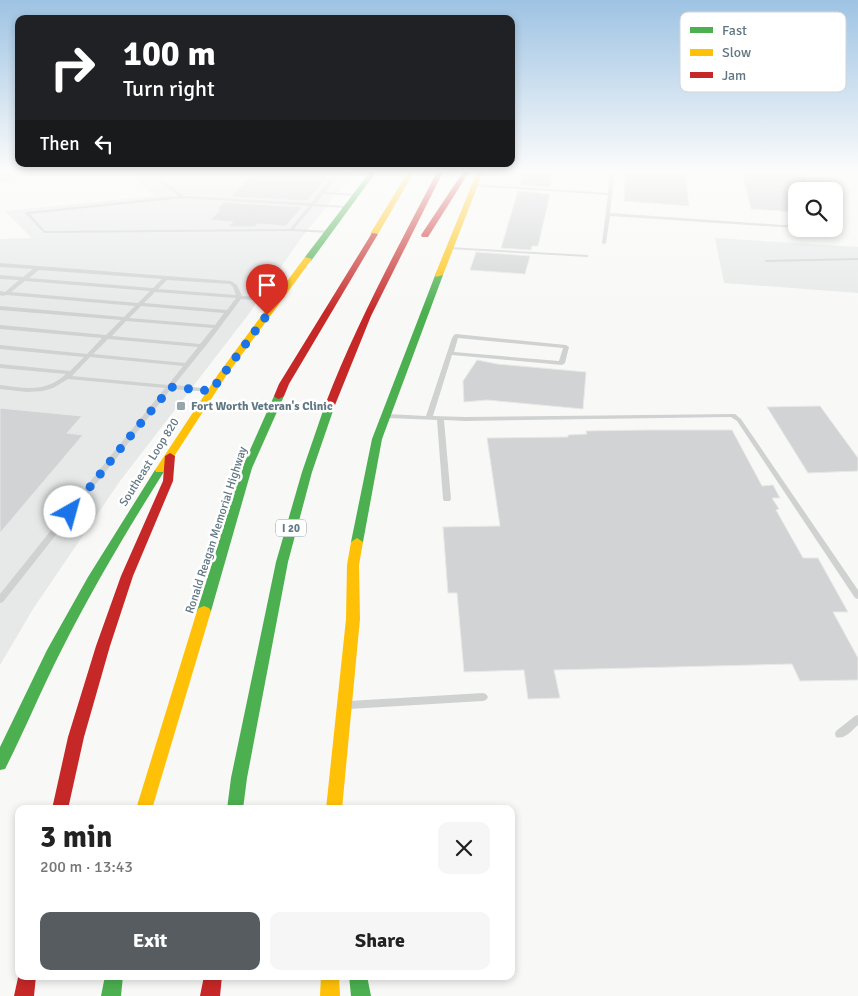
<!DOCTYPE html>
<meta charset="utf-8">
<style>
body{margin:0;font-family:Signika,sans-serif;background:#f6f6f6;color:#222;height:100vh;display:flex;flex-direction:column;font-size:19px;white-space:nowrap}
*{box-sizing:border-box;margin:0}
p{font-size:16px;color:#767676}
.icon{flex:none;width:28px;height:28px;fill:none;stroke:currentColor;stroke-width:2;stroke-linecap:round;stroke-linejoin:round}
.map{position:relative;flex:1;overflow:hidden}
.details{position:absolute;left:15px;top:805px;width:500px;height:175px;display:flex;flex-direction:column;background:#fff;border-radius:10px;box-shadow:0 2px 8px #0003}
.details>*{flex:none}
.hud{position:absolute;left:15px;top:15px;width:500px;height:152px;border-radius:10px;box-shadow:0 2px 8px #0003;background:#202124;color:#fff;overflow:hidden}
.fabs{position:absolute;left:788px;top:182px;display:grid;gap:10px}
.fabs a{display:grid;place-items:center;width:55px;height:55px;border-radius:10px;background:#fff;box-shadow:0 2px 8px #0003;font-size:25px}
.pin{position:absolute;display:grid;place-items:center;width:42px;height:42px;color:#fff;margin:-51px -21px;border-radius:50% 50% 50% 0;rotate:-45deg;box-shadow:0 0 5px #0007}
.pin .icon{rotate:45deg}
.me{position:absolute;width:55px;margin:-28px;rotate:38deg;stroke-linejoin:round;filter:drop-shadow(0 0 4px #0008)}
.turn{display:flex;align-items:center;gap:18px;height:105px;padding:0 25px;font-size:22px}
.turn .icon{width:65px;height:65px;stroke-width:2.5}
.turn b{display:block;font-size:35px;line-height:42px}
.then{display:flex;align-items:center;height:48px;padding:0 25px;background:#0003;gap:10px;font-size:19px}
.round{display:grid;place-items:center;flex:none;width:52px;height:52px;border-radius:10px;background:#f6f6f6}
.overview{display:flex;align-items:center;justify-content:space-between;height:85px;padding:0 25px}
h1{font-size:30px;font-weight:700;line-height:38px}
.cta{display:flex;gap:10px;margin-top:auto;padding:10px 25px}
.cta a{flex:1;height:58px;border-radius:10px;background:#565c60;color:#fff;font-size:20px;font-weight:700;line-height:58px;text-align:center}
.cta a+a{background:#f6f6f6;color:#222}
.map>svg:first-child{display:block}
.built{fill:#e6e9e8}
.building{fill:#d1d3d4;stroke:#e8e8e7}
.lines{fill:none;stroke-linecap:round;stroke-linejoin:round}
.lane{fill:#d0d2d2;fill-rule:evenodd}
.fast{fill:#4caf50;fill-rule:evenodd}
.slow{fill:#ffc107;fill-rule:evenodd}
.jam{fill:#c62828;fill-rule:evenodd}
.route{stroke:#1a73e8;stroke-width:9;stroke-dasharray:0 16.2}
.poi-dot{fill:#96a4ac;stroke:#fff;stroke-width:2}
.labels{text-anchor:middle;stroke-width:5;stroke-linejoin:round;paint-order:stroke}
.shield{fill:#fff;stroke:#90a0a9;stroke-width:1}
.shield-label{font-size:11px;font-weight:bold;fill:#617784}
.poi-label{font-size:12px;font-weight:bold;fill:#617784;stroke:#fff;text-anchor:start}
.street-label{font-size:12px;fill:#617784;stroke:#fff}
.key{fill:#fff;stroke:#d0d6da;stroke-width:1}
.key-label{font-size:14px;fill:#617784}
</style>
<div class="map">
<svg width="858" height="996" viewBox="0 0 858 996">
<rect width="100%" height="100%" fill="#f8f8f7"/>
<g class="built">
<polygon points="0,172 54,172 0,182"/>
<polygon points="127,172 354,172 301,238 248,315 120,481 33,609 0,665 0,239 32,238 5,211 155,196"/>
<polygon points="715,238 858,247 858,293 724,283"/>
</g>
<g class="building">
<polygon points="256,172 272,172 328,176 307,201 230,197"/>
<polygon points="523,172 553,172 550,187 520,185"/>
<polygon points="625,172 685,172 689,206 624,201"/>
<polygon points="742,172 802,172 810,191 796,191 796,212 751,209"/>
<polygon points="518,191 550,194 538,246 532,246 531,250 501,248"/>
<polygon points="224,202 302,207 286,226 257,224 255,227 228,227 233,222 210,220 220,210 216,210"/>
<polygon points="476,252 530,256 525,274 470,270"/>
<polygon points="477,360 497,364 586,372 583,409 487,400 464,402 463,381"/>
<polygon points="820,406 858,458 858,471 808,473 767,407"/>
<polygon points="0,408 82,416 67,433 83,435 0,533"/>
<polygon points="649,430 732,430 762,486 773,485 780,498 772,498 779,509 776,510 803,558 818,558 848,612 833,612 858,658 858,680 800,681 792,664 554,670 560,698 528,699 524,670 464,672 457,593 448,593 443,527 500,526 487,438 568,437 568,435 587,434 586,431"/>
</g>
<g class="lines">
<g class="lane">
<path d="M146,172H151L184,196L311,203L335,173L319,172L371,174L373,175L371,176L338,174L325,192L357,194L359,195V196L323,194L315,204L347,206L349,207L347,208L313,206L294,229L331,231V232L329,233L291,231L44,233L25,213L27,212L179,196ZM183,198L309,206L290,229L45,231L30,214Z"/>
<polygon points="607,172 611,172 614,176 610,213 796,226 796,228 610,216 606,243 604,244 602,243 608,195 474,186 472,185 474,184 608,193 610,176"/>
<polygon points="820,229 834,228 841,230 839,231 822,230"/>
<polygon points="448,247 587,255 589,256 587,257 450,249 448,249"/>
<polygon points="858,258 858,260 766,262 764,261 766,260"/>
<path d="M0,263L231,281L237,285L242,296L278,298L281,300L278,302L241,299L205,347L204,348L174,385L211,389L214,391L213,392L171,389L3,602L0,603V594L165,388L68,379L53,388L43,391L27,392L0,389V385C26,388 45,393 66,374L0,368V364L70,371L84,357L0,349V345L87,354L102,338L0,329V325L106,335L121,320L0,310V306L124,317L135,306L7,295L2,296L0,295V291L5,292L19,280L0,279V275L23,277L33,269L0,267ZM39,270L162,279L153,288L29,278ZM167,280L230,284L233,287L236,295L158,289ZM25,281L150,291L138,303L11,292ZM155,292L236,298L227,310L144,303ZM141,306L224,313L215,325L129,318ZM126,321L213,328L200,344L112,336ZM108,339L198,347L185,363L93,354ZM90,357L183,366L168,385L72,376Z"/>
<path d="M456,334L566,345L569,347L565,363L562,365L452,355L433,416L465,417L735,414L741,419L858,590V599L855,598L737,421L731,417L465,421L444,420L451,499L450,501H444L443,499L437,420L387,418L384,416L387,414L426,416L452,338L454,335ZM458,338L563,348L559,361L454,352Z"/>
<polygon points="483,693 486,694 488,697 486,700 483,701 349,709 346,708 344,705 346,702 349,701"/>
<path d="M858,715V725C852,730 845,740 836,737L835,734L836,731L855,716Z"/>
</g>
<g class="fast">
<polygon points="370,172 376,172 311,261 305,261 305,257"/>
<polygon points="436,273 443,275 382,439 363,542 361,545 353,545 351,542 372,439"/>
<polygon points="279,393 284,396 252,468 211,611 209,614 199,614 197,611 242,468 274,396"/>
<polygon points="330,402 335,405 312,472 288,562 247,778 243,809 227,809 231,778 276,562 302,472 325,405"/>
<path d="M160,467L165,470C128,529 92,589 61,651C41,690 25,730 5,769L0,770V747L47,650L88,577L155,470Z"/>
<polygon points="105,976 123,976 121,996 101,996"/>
<polygon points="349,976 367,976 371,996 351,996"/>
</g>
<g class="slow">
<polygon points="408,172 414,172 378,234 372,235 370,234"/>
<polygon points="477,172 483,172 443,275 436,277 435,275"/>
<polygon points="305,257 312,259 226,376 164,472 156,472 155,470 219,373"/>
<polygon points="357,538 363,542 359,565 360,619 342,809 326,809 346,619 347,565 351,542"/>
<polygon points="204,606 209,608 211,611 152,809 136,809 197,611 199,608"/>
<polygon points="321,976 339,976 340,996 320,996"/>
</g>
<g class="jam">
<path d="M437,172H443L371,316L335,405L330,408L327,407L325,405C356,324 397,249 437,172Z"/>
<polygon points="463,172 469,172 428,237 422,237 421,235"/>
<polygon points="372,233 378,234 289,384 284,396 279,399 276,398 274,396 279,384"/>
<polygon points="170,453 175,456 173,481 133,576 110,646 84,737 68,809 52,809 68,737 96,646 121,576 163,481 165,456"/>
<polygon points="19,973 19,976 36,976 34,996 14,996"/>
<polygon points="204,976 222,976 220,996 200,996"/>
</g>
</g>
<linearGradient id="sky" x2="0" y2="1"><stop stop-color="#9ec3e3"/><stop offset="0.55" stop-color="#fcfcfb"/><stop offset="1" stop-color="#fcfcfb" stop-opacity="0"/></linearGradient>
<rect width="858" height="312" fill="url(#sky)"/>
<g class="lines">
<polyline class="route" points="70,512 136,429 171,387 211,391 267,315"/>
</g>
<rect class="poi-dot" x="176" y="401" width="10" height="10" rx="2.5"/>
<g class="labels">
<rect class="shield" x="276" y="519.5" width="30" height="17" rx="4"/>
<g class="shield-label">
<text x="291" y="532">I 20</text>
</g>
<g class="poi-label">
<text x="191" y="410">Fort Worth Veteran's Clinic</text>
</g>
<g class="street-label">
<text transform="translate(149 462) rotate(-58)" y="4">Southeast Loop 820</text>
<text transform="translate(216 530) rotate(-72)" y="4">Ronald Reagan Memorial Highway</text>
</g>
</g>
<rect x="680" y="12" width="166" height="80" rx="8" class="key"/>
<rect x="690" y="27" width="23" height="6" fill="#4caf50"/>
<rect x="690" y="49" width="23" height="7" fill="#ffc107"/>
<rect x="690" y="72" width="23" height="6" fill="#c62828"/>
<g class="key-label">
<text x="722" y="35">Fast</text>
<text x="722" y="57">Slow</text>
<text x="722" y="80">Jam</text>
</g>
</svg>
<div class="fabs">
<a><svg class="icon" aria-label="search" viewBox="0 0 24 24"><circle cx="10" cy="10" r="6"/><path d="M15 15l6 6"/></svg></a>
</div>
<div class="pin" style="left:267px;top:315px;background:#d93025"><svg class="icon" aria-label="arrive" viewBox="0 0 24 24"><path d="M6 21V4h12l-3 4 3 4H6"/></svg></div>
<svg class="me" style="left:70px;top:512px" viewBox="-20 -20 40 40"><circle r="19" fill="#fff"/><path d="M0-13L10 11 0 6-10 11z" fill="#1a73e8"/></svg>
<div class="hud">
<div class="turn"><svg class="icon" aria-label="right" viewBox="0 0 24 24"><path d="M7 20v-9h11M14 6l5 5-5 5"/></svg><div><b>100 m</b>Turn right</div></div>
<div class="then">Then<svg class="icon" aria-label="left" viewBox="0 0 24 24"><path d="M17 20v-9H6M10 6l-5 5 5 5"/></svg></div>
</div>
<section class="details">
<div class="overview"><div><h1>3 min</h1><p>200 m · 13:43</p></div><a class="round"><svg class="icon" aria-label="close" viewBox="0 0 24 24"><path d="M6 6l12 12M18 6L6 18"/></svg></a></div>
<div class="cta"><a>Exit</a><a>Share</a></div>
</section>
</div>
